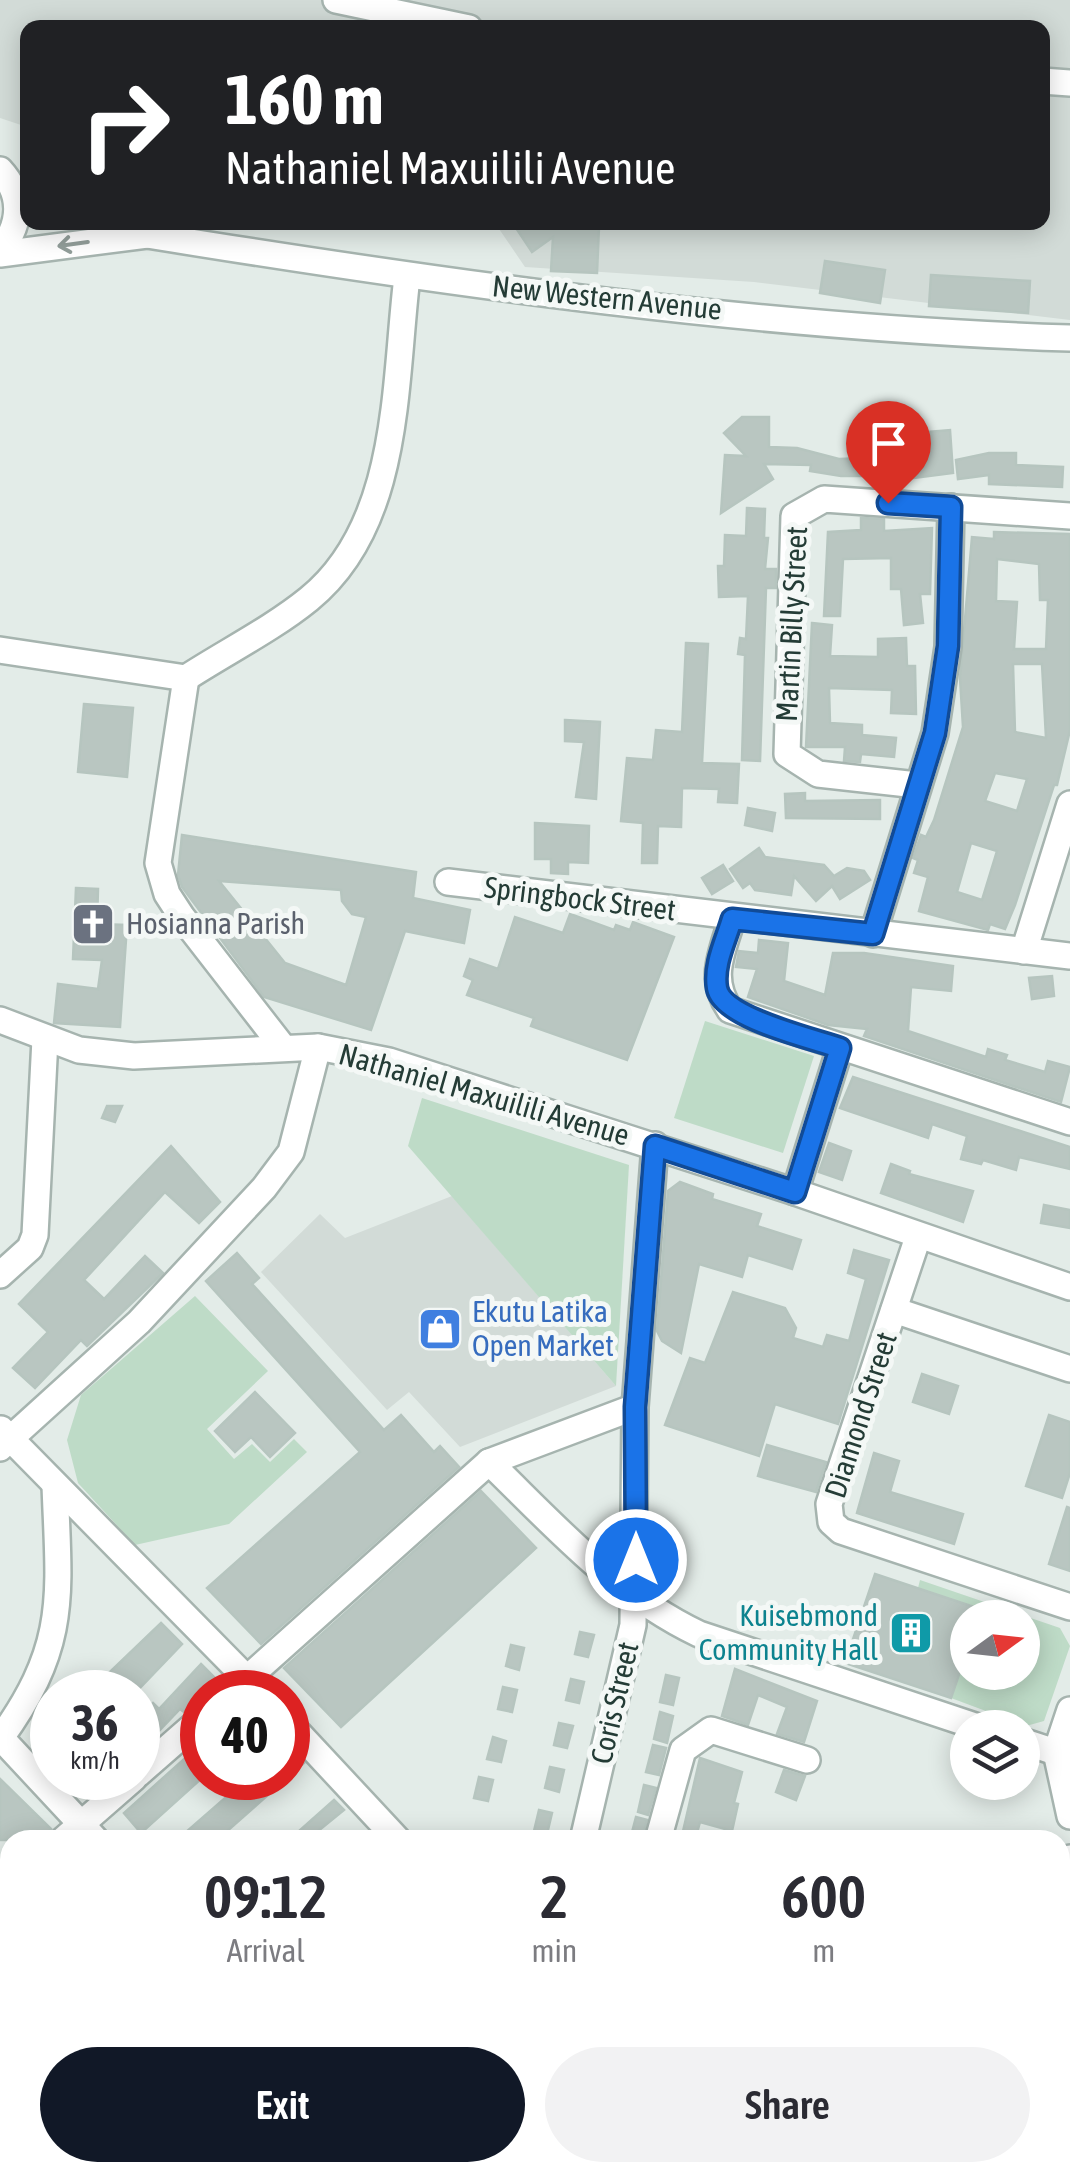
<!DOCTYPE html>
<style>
body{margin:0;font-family:"Asap Condensed",sans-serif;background:#f2f2f3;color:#2b2b33;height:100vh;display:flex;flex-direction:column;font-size:38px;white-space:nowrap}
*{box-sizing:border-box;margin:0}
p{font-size:32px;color:#7c7c81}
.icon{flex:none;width:55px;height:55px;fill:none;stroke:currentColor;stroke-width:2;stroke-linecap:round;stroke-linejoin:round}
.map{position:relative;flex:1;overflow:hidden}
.sheet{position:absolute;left:0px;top:1830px;width:1070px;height:352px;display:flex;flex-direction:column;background:#fff;border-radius:30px 30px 0 0;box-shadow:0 5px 25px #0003}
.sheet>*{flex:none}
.guide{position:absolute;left:20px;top:20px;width:1030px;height:210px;border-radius:20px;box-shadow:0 5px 25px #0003;background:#202124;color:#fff;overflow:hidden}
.needle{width:65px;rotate:75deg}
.fabs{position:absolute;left:950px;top:1600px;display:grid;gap:20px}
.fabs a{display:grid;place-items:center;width:90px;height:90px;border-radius:50%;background:#fff;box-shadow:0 5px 25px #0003;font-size:50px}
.speed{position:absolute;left:30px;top:1670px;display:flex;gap:20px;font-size:50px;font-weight:700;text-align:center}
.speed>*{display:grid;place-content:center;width:130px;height:130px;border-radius:50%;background:#fff;box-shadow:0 5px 25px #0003;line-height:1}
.speed small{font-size:25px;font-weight:400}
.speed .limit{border:15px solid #d22;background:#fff;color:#111}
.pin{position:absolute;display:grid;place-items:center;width:85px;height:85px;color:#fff;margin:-102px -42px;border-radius:50% 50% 50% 0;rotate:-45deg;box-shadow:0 0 10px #0007}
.pin .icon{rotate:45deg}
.me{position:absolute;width:110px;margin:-55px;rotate:0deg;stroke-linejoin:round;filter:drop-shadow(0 0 8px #0008)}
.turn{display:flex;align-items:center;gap:35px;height:210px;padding:0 40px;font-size:45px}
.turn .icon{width:130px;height:130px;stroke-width:2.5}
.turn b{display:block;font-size:70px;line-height:85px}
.eta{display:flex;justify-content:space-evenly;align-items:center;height:170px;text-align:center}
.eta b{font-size:60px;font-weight:600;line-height:70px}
.primary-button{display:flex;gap:20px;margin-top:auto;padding:20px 40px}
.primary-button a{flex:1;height:115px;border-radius:60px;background:#111827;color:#fff;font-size:40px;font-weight:600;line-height:115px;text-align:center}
.primary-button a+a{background:#f2f2f3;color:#2b2b33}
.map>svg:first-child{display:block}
.built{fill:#d2dbd7}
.green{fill:#bedbc7}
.building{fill:#b9c6c1;stroke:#b6c5bf;stroke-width:2.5;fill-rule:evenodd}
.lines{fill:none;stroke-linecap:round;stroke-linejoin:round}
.minor-casing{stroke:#a6b4af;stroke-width:30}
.minor{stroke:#fff;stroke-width:25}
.oneway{stroke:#929e9a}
.route-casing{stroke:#114b97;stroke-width:25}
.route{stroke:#1a73e8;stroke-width:18}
.labels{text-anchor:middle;stroke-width:10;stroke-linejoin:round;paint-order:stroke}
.street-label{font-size:30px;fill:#243c36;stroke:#f4f8f6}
.worship-label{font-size:30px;fill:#5b616d;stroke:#f4f8f6;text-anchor:start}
.shop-label{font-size:30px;fill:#366cbe;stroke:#f4f8f6;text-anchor:start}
.culture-label{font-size:30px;fill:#0d838f;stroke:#f4f8f6;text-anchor:end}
</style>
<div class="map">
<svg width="1070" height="2181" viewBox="0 0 1070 2181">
<rect width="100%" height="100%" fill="#e3ece8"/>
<g class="built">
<polygon points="0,0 1070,0 1070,320 754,282 525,267 495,223 1042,222 1042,28 28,28 27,127 0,118"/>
<polygon points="452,1196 616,1386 460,1447 409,1392 387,1410 261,1272 320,1214 345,1238"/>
</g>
<g class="green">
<polygon points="705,1021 814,1056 783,1153 674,1118"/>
<polygon points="422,1098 629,1165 616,1386 408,1146"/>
<polygon points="195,1296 268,1371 207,1429 234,1459 252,1444 270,1462 294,1439 307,1452 229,1524 135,1545 78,1483 67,1440 81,1395"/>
<polygon points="920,1580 1060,1628 1070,1646 1044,1721 1026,1726 951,1698 967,1648 968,1672 1022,1672 1022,1618 977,1617 980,1609 918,1588"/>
</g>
<g class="building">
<polygon points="512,222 599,227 597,273 551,271 553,237 532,252"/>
<polygon points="825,261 885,270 880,303 820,293"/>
<polygon points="931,275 1030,281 1028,313 929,306"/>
<polygon points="742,417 769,417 769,447 797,448 839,459 917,456 916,433 950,430 953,473 913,478 913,474 867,471 867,476 841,476 810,471 811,465 764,464 773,479 721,513 725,455 746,456 724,433"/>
<polygon points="989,453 1016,453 1016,465 1063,467 1062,487 989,484 989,475 958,479 956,460"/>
<polygon points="747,508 765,509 764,538 768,538 765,569 776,569 776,588 766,588 760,761 742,760 745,655 738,654 740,638 746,639 748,596 719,597 718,566 724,566 725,535 746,536"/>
<polygon points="861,518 884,519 884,531 932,528 930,594 920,594 923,623 904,625 901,589 891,589 891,558 843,559 840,616 824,616 828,532 861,530"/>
<path d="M994,532L1070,534V730L1057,785H1054L1015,905L1005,929L990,924L988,930L919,911L928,877L914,873L918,860L913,858L921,835L926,837L934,820L963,727L960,678L972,537L994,539ZM997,559L1039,564L1040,600H1048L1046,649H1014L1017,602L996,601ZM1013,664H1042L1046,738L1015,732ZM995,773L1027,779L1017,811L985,801ZM971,843L997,851L982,900L957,892Z"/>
<polygon points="812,623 832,625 830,656 878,657 878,639 906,638 907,666 915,666 916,714 891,713 892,690 829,688 830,723 862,725 862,735 896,738 894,757 861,754 860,762 844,761 845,747 806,747"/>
<polygon points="686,643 708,644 702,763 739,764 737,803 718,802 719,789 682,788 681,827 658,826 657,863 642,863 643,823 621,821 627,758 653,760 656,730 682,732"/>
<polygon points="84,704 133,708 127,777 78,772"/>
<polygon points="565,720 600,722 596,799 576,797 584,742 565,741"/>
<polygon points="805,793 805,801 880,800 880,819 786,818 785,794"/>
<polygon points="748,808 775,813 772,831 745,825"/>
<polygon points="535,823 589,826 588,863 568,862 568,874 551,873 551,859 535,859"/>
<path d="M182,835L416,872L413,898L470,910L464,943L405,931L371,1030L264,997L182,887L178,875ZM219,881L341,890L342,901L352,914L366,917L346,985L285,963Z"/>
<polygon points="759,848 765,857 824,865 834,876 847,868 864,871 870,880 840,899 832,886 816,901 794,876 791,895 755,890 750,883 743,888 730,869"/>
<polygon points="723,865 733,881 712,894 702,878"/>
<polygon points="76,888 98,889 97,924 127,925 120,1027 54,1023 58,984 98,989 102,960 73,959"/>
<polygon points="570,914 614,930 616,925 630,930 633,922 674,937 627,1060 531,1026 534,1018 467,995 473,980 464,976 470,959 498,969 515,917 563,933"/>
<polygon points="759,940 788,943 784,981 825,995 833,953 864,953 953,966 951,991 911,987 908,1031 986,1057 988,1049 1007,1055 1005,1060 1045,1072 1048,1061 1070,1067 1061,1102 864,1036 867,1029 828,1025 748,997 757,969 736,967 738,956 739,951 758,953"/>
<polygon points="1052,976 1054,996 1032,999 1029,978"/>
<polygon points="853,1077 1070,1147 1070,1169 1019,1157 1016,1170 983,1160 981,1164 961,1159 967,1136 932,1124 928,1138 840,1108"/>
<polygon points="122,1106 115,1122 102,1118 107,1106"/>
<polygon points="829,1143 851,1151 842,1180 819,1172"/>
<polygon points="171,1146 220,1202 199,1223 165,1192 84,1280 104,1299 145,1256 163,1273 87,1346 81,1340 35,1388 13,1368 48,1332 19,1304"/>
<polygon points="891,1164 910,1171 909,1174 973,1191 963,1222 881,1193"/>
<polygon points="680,1182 713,1194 712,1199 761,1214 757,1226 801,1240 792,1269 748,1255 742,1277 699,1264 681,1353 662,1341 657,1331 668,1191"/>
<polygon points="1044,1205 1070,1210 1070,1228 1041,1223"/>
<polygon points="854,1250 889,1260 838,1424 775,1404 759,1456 665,1425 690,1358 705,1363 733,1292 785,1308 796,1328 793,1338 823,1347 827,1335 849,1341 866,1279 848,1273"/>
<polygon points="237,1253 259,1278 252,1284 384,1430 401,1415 434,1452 440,1446 459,1467 261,1644 207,1588 360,1452 206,1281"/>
<polygon points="922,1374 958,1386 949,1414 913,1402"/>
<polygon points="255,1392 295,1433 270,1457 251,1437 235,1452 215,1431"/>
<polygon points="1049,1415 1070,1422 1070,1473 1062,1498 1026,1486"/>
<polygon points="767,1445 826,1462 816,1492 758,1476"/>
<polygon points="874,1453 899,1461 890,1492 963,1514 954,1544 857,1513"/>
<polygon points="481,1491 536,1548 341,1727 284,1668"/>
<polygon points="1067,1507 1070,1508 1070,1571 1049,1564"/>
<polygon points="875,1574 998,1615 968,1618 968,1648 951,1698 845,1663"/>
<polygon points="161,1623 182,1644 136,1692 89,1692"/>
<polygon points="580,1632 594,1635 588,1657 575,1654"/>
<polygon points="511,1645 524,1648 519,1670 506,1666"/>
<polygon points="201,1664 219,1682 216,1691 202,1692 202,1702 184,1712 180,1709 138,1753 138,1719 153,1703 159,1709"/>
<polygon points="735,1669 817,1701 804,1742 777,1734 787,1707 758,1695 748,1725 722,1716"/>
<polygon points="666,1675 679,1678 673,1705 660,1702"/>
<polygon points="571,1679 584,1682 579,1703 566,1700"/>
<polygon points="503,1687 517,1690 512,1712 498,1709"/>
<polygon points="660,1712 673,1716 667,1743 654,1739"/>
<polygon points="559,1723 573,1726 567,1748 554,1745"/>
<polygon points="493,1737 506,1741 501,1762 487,1759"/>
<polygon points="202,1743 202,1778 141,1833 124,1813"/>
<polygon points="288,1745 304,1763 217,1840 177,1840 248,1778 288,1778"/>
<polygon points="653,1745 666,1748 659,1775 646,1772"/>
<polygon points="700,1758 742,1772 734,1803 738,1804 732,1831 700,1822 695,1840 681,1840"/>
<polygon points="550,1767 564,1770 559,1792 545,1788"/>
<polygon points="784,1770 805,1776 796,1800 776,1792"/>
<polygon points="479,1777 493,1780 488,1801 474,1798"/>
<polygon points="0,1779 51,1829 43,1840 0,1840"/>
<polygon points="644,1785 656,1788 648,1815 638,1812"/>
<polygon points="334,1800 344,1810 307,1840 299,1831"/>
<polygon points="539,1810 552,1813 547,1834 534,1831"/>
<polygon points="636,1817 647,1820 642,1840 630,1840"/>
</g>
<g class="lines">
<g class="minor-casing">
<g id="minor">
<polyline points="336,0 469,28"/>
<polyline points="1042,81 1070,83"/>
<path d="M0,170C24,196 21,224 0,251"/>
<path d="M119,222L147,235C451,284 761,328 1070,338"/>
<polyline points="0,254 147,235"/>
<polyline points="0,650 186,678"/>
<path d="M186,678C226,652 272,629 309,599C401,524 394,383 407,277"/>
<polyline points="186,678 158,863 167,894 182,917 282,1046"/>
<polyline points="917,785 818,774 787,754 794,516 824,499 1070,516"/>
<polyline points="448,882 1070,956"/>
<path d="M732,919C722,953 708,979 730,1010L1070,1122"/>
<polyline points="873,934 935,733 948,647 951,507"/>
<polyline points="1024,951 1070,804"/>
<polyline points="0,1020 79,1050 134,1056 318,1047 389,1061 795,1192 1070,1287"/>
<polyline points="795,1192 840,1048"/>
<polyline points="918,1237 829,1504 831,1522 841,1531 1070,1607"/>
<polyline points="0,1275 30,1248 35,1235 45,1039"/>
<polyline points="894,1310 1070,1369"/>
<polyline points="1,1429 260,1692"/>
<polyline points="0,1448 139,1322 264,1188 291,1152 318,1047"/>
<polyline points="489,1462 635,1407"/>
<path d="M232,1692L489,1462C555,1526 615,1594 699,1634L981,1728"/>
<polyline points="1070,1710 1056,1752 1070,1816"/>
<polyline points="288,1722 398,1840"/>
<polyline points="1,1738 96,1840"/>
<path d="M0,1739C69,1644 59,1596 55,1485"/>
<polyline points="1022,1741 1070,1757"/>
<polyline points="138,1774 202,1718"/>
<polyline points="63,1840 134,1778"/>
<polyline points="583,1840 633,1625 635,1407 655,1145"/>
<polyline points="658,1840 683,1750 711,1730 807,1760"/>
<polyline points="1060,1861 1070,1858"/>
<polyline points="0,1902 10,1892"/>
<polyline points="1060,2146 1070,2104"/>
<polyline points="0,2167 10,2158"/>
<polyline points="546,2172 547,2181"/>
<polyline points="224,2181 233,2172"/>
<polyline points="748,2181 750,2172"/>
<polyline points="1051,2181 1054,2172"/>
</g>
</g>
<use href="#minor" class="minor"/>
</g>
<defs><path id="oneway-shaft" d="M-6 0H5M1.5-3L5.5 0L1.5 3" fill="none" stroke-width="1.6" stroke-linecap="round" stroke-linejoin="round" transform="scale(2.5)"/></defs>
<use class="oneway" href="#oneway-shaft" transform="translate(73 244) rotate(172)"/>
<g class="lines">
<g class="route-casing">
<path id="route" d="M636,1560L635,1407L655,1146L795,1192L840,1048C811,1038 722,1018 717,988C713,965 726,940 732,919L873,934L935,733L948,646L951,507L888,503"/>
</g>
<use href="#route" class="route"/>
</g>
<defs>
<g id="church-square" transform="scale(2.25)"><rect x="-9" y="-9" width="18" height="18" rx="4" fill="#6b7280" stroke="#f4f8f6"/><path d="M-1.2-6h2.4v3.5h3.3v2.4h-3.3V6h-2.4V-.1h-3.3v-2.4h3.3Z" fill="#fff"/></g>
<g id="shop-square" transform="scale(2.25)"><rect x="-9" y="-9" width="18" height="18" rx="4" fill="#3f7fe0" stroke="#f4f8f6"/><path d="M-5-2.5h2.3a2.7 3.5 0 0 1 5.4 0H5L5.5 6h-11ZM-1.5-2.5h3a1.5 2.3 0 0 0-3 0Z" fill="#fff"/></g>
<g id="building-square" transform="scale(2.25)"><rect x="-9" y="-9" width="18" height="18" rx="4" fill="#0f9aa8" stroke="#f4f8f6"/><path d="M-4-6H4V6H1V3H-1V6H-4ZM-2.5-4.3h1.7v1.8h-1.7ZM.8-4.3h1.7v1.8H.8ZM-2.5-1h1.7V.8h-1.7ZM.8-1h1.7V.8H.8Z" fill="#fff"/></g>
</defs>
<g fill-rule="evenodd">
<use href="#church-square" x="93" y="924"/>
<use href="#shop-square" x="440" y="1329"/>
<use href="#building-square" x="911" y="1633"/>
</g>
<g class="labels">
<g class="street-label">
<text transform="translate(607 298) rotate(6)" y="10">New Western Avenue</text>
<text transform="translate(792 624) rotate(-87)" y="10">Martin Billy Street</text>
<text transform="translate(580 899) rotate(7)" y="10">Springbock Street</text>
<text transform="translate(484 1095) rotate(16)" y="10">Nathaniel Maxuilili Avenue</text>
<text transform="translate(861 1415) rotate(-72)" y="10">Diamond Street</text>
<text transform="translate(615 1703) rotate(-77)" y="10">Coris Street</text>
</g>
<g class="worship-label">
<text x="126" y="934">Hosianna Parish</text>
</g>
<g class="shop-label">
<text x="472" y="1322">Ekutu Latika<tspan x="472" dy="34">Open Market</tspan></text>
</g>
<g class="culture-label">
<text x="878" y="1626">Kuisebmond<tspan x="878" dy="34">Community Hall</tspan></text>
</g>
</g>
</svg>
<div class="fabs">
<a><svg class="needle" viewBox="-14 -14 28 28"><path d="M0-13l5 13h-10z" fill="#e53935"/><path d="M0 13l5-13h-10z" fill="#7c7c81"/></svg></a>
<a><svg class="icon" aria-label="layers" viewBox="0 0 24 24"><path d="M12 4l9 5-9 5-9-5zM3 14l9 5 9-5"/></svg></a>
</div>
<div class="speed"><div>36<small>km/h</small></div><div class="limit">40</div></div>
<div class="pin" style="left:888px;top:503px;background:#d93025"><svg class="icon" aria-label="arrive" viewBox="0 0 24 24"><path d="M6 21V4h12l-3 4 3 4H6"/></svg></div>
<svg class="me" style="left:636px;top:1560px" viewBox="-20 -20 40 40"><circle r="17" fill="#1a73e8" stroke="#fff" stroke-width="3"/><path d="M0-11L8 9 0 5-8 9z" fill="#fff"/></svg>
<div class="guide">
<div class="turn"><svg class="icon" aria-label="right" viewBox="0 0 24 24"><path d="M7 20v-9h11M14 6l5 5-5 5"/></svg><div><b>160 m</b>Nathaniel Maxuilili Avenue</div></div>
</div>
<section class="sheet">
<div class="eta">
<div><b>09:12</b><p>Arrival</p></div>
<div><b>2</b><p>min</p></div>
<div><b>600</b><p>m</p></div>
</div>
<div class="primary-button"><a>Exit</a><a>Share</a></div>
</section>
</div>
